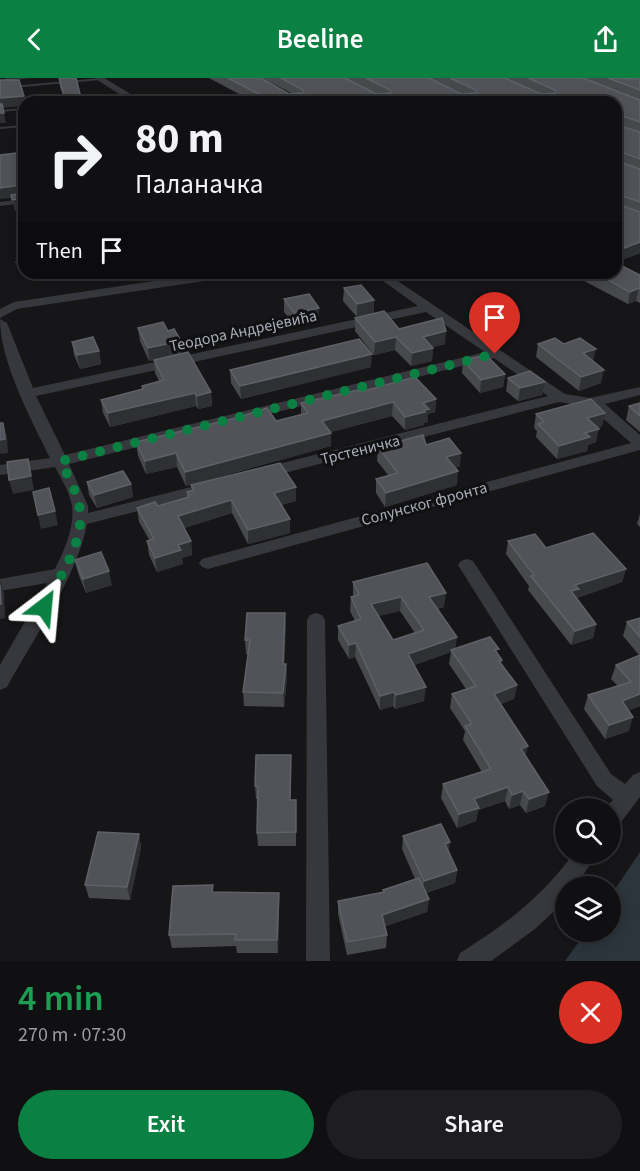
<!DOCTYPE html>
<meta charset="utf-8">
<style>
body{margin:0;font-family:"Source Sans 3",sans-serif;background:#1e1e20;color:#f1f3f6;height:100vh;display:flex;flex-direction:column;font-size:22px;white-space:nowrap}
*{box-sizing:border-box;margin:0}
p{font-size:20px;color:#9c9d9f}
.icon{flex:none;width:33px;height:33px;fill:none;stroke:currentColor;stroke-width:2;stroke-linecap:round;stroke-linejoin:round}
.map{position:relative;height:883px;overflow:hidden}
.sheet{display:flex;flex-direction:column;background:#101012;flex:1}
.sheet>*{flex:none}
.top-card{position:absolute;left:18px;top:18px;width:604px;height:183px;border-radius:18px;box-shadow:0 3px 15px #0003,0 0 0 2px #303032;background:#101012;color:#f1f3f6;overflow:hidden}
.buttons{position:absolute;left:555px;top:720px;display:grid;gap:12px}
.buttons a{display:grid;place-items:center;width:66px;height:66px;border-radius:50%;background:#101012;box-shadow:0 3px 15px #0003,0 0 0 2px #303032;font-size:30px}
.pin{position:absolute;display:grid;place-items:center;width:51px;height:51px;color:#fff;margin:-62px -26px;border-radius:50% 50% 50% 0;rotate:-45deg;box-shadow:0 0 6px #0007}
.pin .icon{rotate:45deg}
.me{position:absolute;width:66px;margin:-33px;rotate:29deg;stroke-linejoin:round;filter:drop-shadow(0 0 4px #0008)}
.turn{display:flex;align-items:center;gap:21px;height:126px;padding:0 18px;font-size:27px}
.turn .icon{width:78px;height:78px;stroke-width:2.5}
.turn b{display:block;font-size:42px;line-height:51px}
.then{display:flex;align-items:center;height:57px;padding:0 18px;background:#0003;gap:12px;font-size:22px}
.round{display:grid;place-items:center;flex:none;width:63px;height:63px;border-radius:32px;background:#1e1e20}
.summary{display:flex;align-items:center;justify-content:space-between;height:102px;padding:0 18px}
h1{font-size:36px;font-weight:600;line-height:45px;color:#1e9e55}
.primary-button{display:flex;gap:12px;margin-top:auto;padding:12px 18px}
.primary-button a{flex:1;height:69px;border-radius:36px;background:#0b8043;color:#fff;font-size:24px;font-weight:600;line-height:69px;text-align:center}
.primary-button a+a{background:#1e1e20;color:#f1f3f6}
header{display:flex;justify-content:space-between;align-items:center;height:78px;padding:0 18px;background:#0b8043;color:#fff;font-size:27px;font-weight:600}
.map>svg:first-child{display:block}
.water{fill:#2c353c}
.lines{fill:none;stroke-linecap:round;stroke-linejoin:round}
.service{fill:#37383d;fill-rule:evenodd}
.minor{fill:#37383d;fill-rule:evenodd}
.wall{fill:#47494d;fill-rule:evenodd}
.shaded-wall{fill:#2f3033}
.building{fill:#525359;stroke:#5f6168;stroke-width:1.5;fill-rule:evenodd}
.route{stroke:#0b8043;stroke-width:10;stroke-dasharray:0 18}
.labels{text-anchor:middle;stroke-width:6;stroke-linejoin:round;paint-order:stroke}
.street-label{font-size:16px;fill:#a8adb8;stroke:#111113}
</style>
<header><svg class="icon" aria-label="back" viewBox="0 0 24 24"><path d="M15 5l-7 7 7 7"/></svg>Beeline<svg class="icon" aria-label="share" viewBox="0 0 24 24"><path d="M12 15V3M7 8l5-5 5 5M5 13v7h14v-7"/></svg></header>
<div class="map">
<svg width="640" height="883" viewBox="0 0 640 883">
<rect width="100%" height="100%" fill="#161618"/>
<polygon class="water" points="640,774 640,883 565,883 586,854 610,854 611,817"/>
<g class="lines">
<g class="service">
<polygon points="102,0 102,1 100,2 0,11 0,9"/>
<polygon points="121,21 121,22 119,23 93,24 95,23"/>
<polygon points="24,30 24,32 0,34 0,32"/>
<polygon points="24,47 24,49 0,51 0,49"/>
<polygon points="24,121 24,125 0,128 0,124"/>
<polygon points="24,181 24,185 17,186 14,184"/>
</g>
<g class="minor">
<polygon points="94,0 104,0 144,24 132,24"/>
<polygon points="207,195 237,195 231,199 17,231 0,240 0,231 14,224"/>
<path d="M372,195H386L565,316L590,320L640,309V317L605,326L640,357V372L208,491L202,489L199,485L202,481L631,365L590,329L559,324L261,401L253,396L255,392L548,318L494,280L69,386L88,428V435L207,405L215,410L213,414L87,446C77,499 33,561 7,609L0,612V587L47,505L0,513V501L55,491C64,473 75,449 72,428C70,415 61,400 55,389L0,397V387L50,380C31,341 0,284 0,241L7,245L33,310L418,228ZM426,234L485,274L65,377L36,318Z"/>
<polygon points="467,481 473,483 611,696 625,706 633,697 640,694 640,719 618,748 610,750 610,730 605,730 613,722 597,708 458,487 461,483"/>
<polygon points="316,535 322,537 325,542 330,883 306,883 307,542 310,537"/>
<path d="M573,776H597L576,808H566V822L535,851L491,883H457L460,875C505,847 543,818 573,776Z"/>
</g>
</g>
<g class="wall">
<polygon points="59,0 82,24 65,24 60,9"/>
<polygon points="209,0 261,0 289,16 291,15 262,0 640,0 640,175 619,183 616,182 616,24 254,24"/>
<polygon points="569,195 616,195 640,197 640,225 636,223 628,226"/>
<polygon points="361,207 357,239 343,223 344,210"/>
<polygon points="284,221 319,243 295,248 284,234"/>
<polygon points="355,240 399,251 445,266 433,269 432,283 411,288 395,272 374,277 355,253"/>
<polygon points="138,250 168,253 181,263 182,275 211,314 212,328 198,331 196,328 110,349 103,335 101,322 142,311 142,308 159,303 155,295 154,282 149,283 140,263"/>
<polygon points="72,264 99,273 101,286 80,291 74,277"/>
<polygon points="538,266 564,266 593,283 601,305 579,313 536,279"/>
<polygon points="463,282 505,296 503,309 480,315 462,295"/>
<polygon points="371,289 241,321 231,305 230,292"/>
<polygon points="508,300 545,304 542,317 518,323 506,313"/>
<polygon points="360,314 436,321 435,334 428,336 428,344 424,345 424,347 405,352 392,338 331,354 331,368 186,408 177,389 146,396 138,378 136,364 276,343 301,336 301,325"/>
<polygon points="640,325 640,354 626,342 629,328"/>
<polygon points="605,335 602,348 597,350 596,364 588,367 587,373 557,381 536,359 537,353 534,350 536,336"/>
<polygon points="426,367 460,388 455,390 457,407 385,429 376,415 376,401 389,398 377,383 378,369"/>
<polygon points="87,404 131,406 133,419 97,430 89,417"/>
<polygon points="191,407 296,423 281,427 290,441 290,455 248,466 232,435 184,450 191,463 192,477 182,480 183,486 157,494 149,477 147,463 150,463 139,444 137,430 158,428 187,419 187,414 192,412"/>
<polygon points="640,436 640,449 637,446"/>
<polygon points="508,463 546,470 626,491 622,504 577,520 596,546 593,560 571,567 528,512 529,508 506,476"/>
<polygon points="75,482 112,507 86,515 78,495"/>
<path d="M353,504L444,529L437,531L456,571L498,577L502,582L501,586L517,607L514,621L501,626L526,678L545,728L526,735L520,727L509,731L505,723L478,732L476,743L457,750L441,720L443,706L482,694L463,662L465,653L450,630L452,616L466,611L449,586L451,574L414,587L424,623L395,631L393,628L380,632L355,579L349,581L338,562V548L355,543L350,533L351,519H353ZM400,533L415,555L393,562L378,538Z"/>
<polygon points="285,535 284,586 286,586 287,600 284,629 244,628 243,614 248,576 246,576 245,562"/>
<polygon points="640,540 640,628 629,632 629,653 605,661 584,631 588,617 618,608 611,601 616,587 639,577 623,558 627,544"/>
<polygon points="291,691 290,722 296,722 296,768 258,768 257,755 258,721 256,721 255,708"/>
<polygon points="139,756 141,770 130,822 89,820 85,807"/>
<polygon points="403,758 449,773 457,792 455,805 426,815 429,821 427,834 385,848 387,857 386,870 347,877 338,836 338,823 383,814 383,812 415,801 402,771"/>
<polygon points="214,814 279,815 279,828 278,875 237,875 236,868 172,870 169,857"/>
</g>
<g class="shaded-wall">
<polygon points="5,0 32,0 6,3"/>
<polygon points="24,18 25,24 24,24 24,28 0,30 0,20"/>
<polygon points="0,35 4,35 6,45 0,45"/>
<polygon points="21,107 24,119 0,121 0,110"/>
<polygon points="24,120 24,132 15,133 12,122"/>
<polygon points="640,164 640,175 619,183 622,171"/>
<polygon points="639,210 636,223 628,226 630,214"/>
<polygon points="374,222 374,235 357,239 357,226"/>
<polygon points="319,230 319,243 295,248 294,235"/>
<polygon points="446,253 445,266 422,272 423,259"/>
<polygon points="396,259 395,272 374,277 375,264"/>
<polygon points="181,263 182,276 149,283 148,270"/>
<polygon points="433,270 432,283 411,288 412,275"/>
<polygon points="596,271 593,284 583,275"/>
<polygon points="99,273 101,286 80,291 77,277"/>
<polygon points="372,276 371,289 241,321 240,308"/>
<polygon points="604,292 601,305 579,313 581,299"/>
<polygon points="505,296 503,309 480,315 481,302"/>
<polygon points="545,304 542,317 518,323 520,310"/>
<polygon points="211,314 212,328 198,331 197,318"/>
<polygon points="195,315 196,328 110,349 108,335"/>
<polygon points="436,321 435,334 428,336 428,344 424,345 424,347 405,352 405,339 423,325"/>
<polygon points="393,324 392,338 322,356 322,343"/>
<polygon points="605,335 602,348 584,353 587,340"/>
<polygon points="3,345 7,358 8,375 0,376 0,362"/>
<polygon points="599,351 596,364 588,367 587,373 557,381 559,368 585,355"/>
<polygon points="331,355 331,368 186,408 185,394"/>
<polygon points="176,375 177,389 146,396 145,383"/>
<polygon points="461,375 460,388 445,393 446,379"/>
<polygon points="28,381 34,412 13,416 9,402"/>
<polygon points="458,393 457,407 385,429 386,415"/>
<polygon points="131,406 133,419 97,430 94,417"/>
<polygon points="296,409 296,423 274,429 274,415"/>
<polygon points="231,422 232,435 179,452 178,438"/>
<polygon points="55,433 58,447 41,451 38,437"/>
<polygon points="290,441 290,455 248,466 248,452"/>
<polygon points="191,463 192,477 182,480 183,486 157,494 155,480 178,467"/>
<polygon points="626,491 622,504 577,520 575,525 571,513 575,507"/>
<polygon points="109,493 112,507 86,515 83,501"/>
<polygon points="0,502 4,515 5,540 0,541"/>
<polygon points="446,515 444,529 428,533 429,519"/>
<polygon points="401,519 400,533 370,540 371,526"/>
<polygon points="285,535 286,549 284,600 283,586"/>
<polygon points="596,546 593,560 571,567 575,553"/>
<polygon points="457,559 455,573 451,572 451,574 407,590 408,576"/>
<polygon points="356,565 355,579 349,581 349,567"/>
<polygon points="286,586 287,600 284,629 283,615"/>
<polygon points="517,607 514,621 491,630 494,616"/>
<polygon points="426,609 424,623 395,631 396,617"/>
<polygon points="394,614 393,628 380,632 380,618"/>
<polygon points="640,616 640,628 618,637 622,623"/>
<polygon points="633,639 629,653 605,661 609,647"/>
<polygon points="528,668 525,682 521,671"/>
<polygon points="508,709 505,723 478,732 476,743 457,750 459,736 474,721"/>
<polygon points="523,713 520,727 509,731 512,717"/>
<polygon points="549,714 545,728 526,735 529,721"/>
<polygon points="139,756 141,770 130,822 127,809"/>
<polygon points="450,764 448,778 445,766"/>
<polygon points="457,792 455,805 422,816 424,803"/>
<polygon points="279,815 279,828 278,875 277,862"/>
<polygon points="429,821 427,834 381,850 382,837"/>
</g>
<g class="building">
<polygon points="59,0 76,0 82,24 66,24"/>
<polygon points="228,0 261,0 289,16 304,15 303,12 281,0 345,0 376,16 391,15 390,12 366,0 429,0 461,16 477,15 476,12 450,0 505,0 541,16 556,15 555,12 528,0 583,0 640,22 640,44 617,36 617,47 640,54 640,81 616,72 616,24 274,24"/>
<polygon points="608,0 640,1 640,12"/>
<polygon points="0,2 19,2 24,18 0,20"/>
<polygon points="0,26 2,26 4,35 0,35"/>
<polygon points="24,74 24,120 12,122 11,117 23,115 24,109 21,107 0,110 0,77"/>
<polygon points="616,74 617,83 640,91 640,124 617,116 617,126 640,134 640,164 622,171 618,170 616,172"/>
<polygon points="616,185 640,197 640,211 639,210 630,214 595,195 616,195"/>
<polygon points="361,207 374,222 357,226 344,210"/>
<polygon points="309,216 319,230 294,235 284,221"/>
<polygon points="384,233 399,251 442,240 446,253 423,259 433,270 412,275 396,259 375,264 355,240"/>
<polygon points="163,244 168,253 174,251 181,263 148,270 138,250"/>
<polygon points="93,259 99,273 77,277 72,264"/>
<polygon points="555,260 564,266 580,260 596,271 583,275 604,292 581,299 538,266"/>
<polygon points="359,261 372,276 240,308 230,292"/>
<polygon points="188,274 211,314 197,318 195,315 108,335 101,322 143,311 142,308 164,302 154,282"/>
<polygon points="486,277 505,296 481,302 463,282"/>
<polygon points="530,293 545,304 520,310 508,300"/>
<polygon points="415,299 436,321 423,325 429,331 424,332 425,334 405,339 393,324 322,343 331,355 185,394 176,375 145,383 136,364 236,340 267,330 276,343 308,335 301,325 358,312 360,314"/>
<polygon points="591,321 605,335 587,340 599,351 585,355 590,359 559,368 538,346 544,344 536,336"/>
<polygon points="640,325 640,338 629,328"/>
<polygon points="0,345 3,345 5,361 0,362"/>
<polygon points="423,357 426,367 449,360 461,375 446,379 458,393 386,415 376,401 398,395 378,369"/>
<polygon points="28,381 31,398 9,402 7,384"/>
<polygon points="280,385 296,409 274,415 290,441 248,452 231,422 178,438 191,463 178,467 181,472 155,480 147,463 154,461 137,430 155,424 158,428 189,419 187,414 194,412 191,407"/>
<polygon points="123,393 131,406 94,417 87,404"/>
<polygon points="49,410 55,433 38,437 33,414"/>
<polygon points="593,455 626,491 575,507 579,511 571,513 596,546 575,553 531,498 534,497 508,463 535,456 546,470"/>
<polygon points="101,474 109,493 83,501 75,482"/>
<path d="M427,485L446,515L429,519L457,559L408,576L426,609L396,617L394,614L380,618L356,565L349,567L338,548L361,541L351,519L359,517L353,504ZM401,519L424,552L393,562L371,526Z"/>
<polygon points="0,507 1,526 0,526"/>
<polygon points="247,535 285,535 283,586 286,586 283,615 243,614 250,562 245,562"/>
<polygon points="640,540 640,559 627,544"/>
<polygon points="490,559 499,571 495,572 502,582 499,583 517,607 494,616 528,668 521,671 549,714 529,721 523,713 512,717 508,709 474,721 479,730 459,736 443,706 491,691 465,648 472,646 452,616 476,608 451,572"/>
<polygon points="640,577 640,616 622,623 633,639 609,647 588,617 631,604 616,587"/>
<polygon points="256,677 291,677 290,722 296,722 296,754 257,755 258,708 255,708"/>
<polygon points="441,746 450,764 445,766 457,792 424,803 403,758"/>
<polygon points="98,754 139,756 127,809 85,807"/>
<polygon points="419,800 429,821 382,837 387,857 347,864 338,823 384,814 383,812"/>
<polygon points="213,807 212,814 279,815 277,862 235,862 236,856 169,857 173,808"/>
</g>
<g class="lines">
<path class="route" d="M44,529C59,500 87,461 79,427C76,412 67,397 61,383L495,276"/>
</g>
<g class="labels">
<g class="street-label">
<text transform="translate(243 252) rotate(-12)" y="6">Теодора Андрејевића</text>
<text transform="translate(360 371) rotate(-14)" y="6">Трстеничка</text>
<text transform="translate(424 425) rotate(-15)" y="6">Солунског фронта</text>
</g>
</g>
</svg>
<div class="buttons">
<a><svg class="icon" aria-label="search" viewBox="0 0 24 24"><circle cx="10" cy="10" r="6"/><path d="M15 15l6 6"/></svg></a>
<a><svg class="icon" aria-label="layers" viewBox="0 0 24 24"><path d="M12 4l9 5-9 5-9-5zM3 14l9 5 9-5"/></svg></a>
</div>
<div class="pin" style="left:495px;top:276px;background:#d93025"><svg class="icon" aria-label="arrive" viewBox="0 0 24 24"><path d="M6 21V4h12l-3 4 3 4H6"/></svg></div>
<svg class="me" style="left:44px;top:529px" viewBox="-20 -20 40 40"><path d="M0-17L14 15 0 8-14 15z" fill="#0b8043" stroke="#fff" stroke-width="4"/></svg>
<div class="top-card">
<div class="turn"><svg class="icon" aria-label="right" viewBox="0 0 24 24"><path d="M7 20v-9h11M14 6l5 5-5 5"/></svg><div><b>80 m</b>Паланачка</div></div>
<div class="then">Then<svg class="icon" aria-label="arrive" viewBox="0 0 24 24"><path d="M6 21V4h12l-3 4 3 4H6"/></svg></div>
</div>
</div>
<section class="sheet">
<div class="summary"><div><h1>4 min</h1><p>270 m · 07:30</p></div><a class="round" style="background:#d93025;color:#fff"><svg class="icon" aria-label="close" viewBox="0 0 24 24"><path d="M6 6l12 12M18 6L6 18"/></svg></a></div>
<div class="primary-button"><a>Exit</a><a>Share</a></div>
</section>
